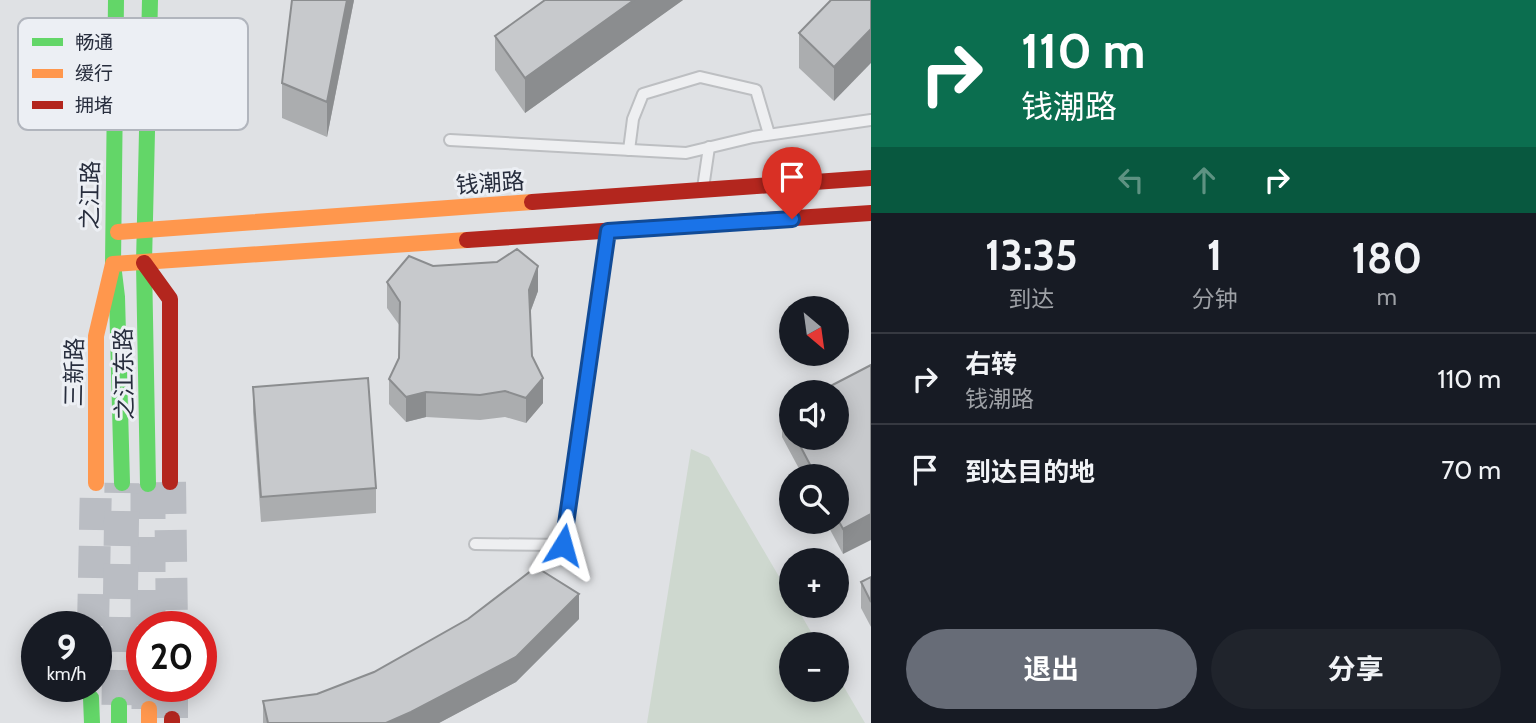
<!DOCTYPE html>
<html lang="zh">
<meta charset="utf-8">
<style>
body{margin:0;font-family:Cabin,"Noto Sans SC",sans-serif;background:#20242c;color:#f1f3f6;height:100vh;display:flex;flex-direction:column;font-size:26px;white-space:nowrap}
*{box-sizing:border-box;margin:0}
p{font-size:23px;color:#9ea1a6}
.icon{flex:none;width:38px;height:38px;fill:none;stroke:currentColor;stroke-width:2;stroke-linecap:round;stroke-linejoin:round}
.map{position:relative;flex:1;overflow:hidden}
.details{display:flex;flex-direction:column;background:#171b24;width:665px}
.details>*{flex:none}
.banner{background:#0b6e4f;color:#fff;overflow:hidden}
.needle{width:46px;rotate:151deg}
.buttons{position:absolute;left:779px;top:296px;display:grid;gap:14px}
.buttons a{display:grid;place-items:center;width:70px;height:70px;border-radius:50%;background:#171b24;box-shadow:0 4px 18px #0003;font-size:35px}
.speed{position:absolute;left:21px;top:611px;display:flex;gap:14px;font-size:35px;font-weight:700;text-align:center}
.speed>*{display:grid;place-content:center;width:91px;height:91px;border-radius:50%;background:#171b24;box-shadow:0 4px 18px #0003;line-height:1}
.speed small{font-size:18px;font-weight:400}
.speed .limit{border:10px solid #d22;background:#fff;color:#111}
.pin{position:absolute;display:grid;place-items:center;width:60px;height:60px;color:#fff;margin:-72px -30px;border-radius:50% 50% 50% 0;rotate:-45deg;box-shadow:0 0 7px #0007}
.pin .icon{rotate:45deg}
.me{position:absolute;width:77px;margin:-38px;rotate:8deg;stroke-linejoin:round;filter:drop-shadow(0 0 5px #0008)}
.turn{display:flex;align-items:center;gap:24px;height:147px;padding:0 35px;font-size:32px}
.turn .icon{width:91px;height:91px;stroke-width:2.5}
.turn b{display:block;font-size:49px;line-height:60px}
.lanes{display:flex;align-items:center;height:66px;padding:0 35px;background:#0003;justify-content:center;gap:35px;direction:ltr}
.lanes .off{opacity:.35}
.eta{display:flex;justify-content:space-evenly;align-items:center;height:119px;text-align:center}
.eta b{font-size:42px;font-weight:700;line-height:49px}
.button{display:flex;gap:14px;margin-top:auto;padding:14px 35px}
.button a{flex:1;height:80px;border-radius:42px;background:#676c77;color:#fff;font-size:28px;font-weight:700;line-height:80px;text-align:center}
.button a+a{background:#20242c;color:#f1f3f6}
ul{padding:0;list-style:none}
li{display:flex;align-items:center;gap:21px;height:91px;padding:0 35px;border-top:2px solid #363941}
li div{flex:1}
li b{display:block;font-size:26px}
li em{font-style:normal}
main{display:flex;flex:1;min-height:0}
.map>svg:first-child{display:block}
.green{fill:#ced8cf}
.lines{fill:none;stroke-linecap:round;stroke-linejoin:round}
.secondary-tunnel{stroke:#babdc3;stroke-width:32;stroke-dasharray:32 16;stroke-linecap:butt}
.primary-tunnel{stroke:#babdc3;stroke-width:35;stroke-dasharray:35 18;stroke-linecap:butt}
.lane-casing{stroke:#bdbfc2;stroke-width:14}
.lane{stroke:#eeeff1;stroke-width:10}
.fast{stroke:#63d668;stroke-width:16}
.slow{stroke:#ff974d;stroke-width:16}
.jam{stroke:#b3261e;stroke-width:16}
.wall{fill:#abadaf}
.shaded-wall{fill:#8b8d8f}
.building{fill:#c7c9cc;stroke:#8b8d8f;stroke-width:2}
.route-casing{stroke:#114b97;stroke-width:18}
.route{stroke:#1a73e8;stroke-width:12}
.labels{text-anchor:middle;stroke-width:6;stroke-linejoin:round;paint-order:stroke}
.street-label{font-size:23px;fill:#272d3d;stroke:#eceff4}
.key{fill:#eceff4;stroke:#b1b5bd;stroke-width:2}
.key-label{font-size:19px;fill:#272d3d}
</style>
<main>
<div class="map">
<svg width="871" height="723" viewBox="0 0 871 723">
<rect width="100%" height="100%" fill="#dfe1e4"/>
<polygon class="green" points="691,449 709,457 791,597 791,606 796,606 818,644 791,644 791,690 836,690 837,675 865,723 647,723"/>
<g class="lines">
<g class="secondary-tunnel">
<polyline points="170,482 172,626"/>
<polyline points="93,626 96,483"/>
<polyline points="172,686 172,719"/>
</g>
<g class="primary-tunnel">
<polyline points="148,484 148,626"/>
<polyline points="149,686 149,709"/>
<polyline points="119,705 122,483"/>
</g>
<g class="lane-casing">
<g id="lane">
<polyline points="450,140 686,153 753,137 871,120"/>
<polyline points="629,150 633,119 643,94 700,77 756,90 769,134"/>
<polyline points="703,188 709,147"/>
<polyline points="475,544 563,545 608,234"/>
</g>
</g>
<use href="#lane" class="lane"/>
<g class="fast">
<polyline points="116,0 113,264 117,297 122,483"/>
<polyline points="148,484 144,263 150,0"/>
<polyline points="91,698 92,723"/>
<polyline points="119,705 119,723"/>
</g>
<g class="slow">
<polyline points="118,232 532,202"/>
<polyline points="96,483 96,336 113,264 467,240"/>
<polyline points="149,709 149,723"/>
</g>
<g class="jam">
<polyline points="532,202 871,178"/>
<polyline points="467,240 871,213"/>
<polyline points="144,263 170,299 170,482"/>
<polyline points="172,719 172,723"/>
</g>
</g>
<g class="wall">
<polygon points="354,0 327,137 282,118 282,83"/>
<polygon points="545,0 683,0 525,113 495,70 495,36"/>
<polygon points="871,0 834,101 799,68 799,33"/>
<polygon points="433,266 538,291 530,313 532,356 543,403 526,423 505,417 480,420 426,417 406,422 389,404 389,379 399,358 400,326 387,308 387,282"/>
<polygon points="871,365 843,554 826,522 836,522 836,476 803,476 782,437 782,411 791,407 791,438 836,438"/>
<polygon points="253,387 376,488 376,513 261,522 253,412"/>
<polygon points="871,577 871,627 861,608 861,582"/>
<polygon points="579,619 516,682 439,723 263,723 263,701 317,694"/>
</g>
<g class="shaded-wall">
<polygon points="347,0 354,0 327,137 327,102"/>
<polygon points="634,0 683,0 525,113 525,78"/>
<polygon points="871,29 871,63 834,101 834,67"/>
<polygon points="538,266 538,291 529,315 529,290"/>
<polygon points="543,378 543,403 526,423 526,398"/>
<polygon points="426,392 426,417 406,422 406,397"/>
<polygon points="871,514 871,540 843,554 843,529"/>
<polygon points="579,594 579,619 516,682 439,723 386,723"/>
</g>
<g class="building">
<polygon points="292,0 347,0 327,102 282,83"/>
<polygon points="545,0 634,0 525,78 495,36"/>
<polygon points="831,0 871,0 871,29 834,67 799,33"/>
<polygon points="517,249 538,266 529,290 532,356 543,378 526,398 505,391 480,395 426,392 406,397 389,379 399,358 400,302 387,282 409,256 433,266 497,262"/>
<polygon points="871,365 871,514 843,529 836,516 836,476 816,476 796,438 836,438 836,392 819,392"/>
<polygon points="368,378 376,488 261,497 253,387"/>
<polygon points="791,407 791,428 782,411"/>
<polygon points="536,567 579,594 516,657 411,712 386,723 268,723 263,701 317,694 374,672 468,619"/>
<polygon points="871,577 871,602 861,582"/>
</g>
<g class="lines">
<g class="route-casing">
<polyline id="route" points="563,545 608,231 792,219"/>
</g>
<use href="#route" class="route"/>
</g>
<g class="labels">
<g class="street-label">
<text transform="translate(490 183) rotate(-4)" y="8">钱潮路</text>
<text transform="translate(90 195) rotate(-89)" y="8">之江路</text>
<text transform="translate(74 372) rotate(-89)" y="8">三新路</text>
<text transform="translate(124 374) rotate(-91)" y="8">之江东路</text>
</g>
</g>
<rect x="18" y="18" width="230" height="112" rx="10" class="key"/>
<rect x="32" y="38" width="31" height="8" fill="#63d668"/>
<rect x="32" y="69" width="31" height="9" fill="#ff974d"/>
<rect x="32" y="101" width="31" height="8" fill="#b3261e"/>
<g class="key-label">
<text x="75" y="49">畅通</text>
<text x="75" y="80">缓行</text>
<text x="75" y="112">拥堵</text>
</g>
</svg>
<div class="buttons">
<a><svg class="needle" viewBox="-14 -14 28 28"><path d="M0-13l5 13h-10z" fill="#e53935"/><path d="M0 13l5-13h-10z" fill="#9ea1a6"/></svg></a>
<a><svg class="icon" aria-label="sound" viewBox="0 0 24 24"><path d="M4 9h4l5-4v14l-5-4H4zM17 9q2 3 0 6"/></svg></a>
<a><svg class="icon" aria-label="search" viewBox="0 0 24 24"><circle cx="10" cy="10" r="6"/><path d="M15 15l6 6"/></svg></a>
<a>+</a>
<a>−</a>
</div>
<div class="speed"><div>9<small>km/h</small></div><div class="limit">20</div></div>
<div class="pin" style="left:792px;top:219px;background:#d93025"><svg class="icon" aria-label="arrive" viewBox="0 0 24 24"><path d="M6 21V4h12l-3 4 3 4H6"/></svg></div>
<svg class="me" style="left:563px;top:545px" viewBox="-20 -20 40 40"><path d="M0-17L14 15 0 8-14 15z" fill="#1a73e8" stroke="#fff" stroke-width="4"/></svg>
</div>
<section class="details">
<div class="banner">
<div class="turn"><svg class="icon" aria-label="right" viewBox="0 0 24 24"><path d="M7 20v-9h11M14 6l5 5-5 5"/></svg><div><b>110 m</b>钱潮路</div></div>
<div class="lanes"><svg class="icon off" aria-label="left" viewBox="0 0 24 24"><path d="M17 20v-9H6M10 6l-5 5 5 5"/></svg><svg class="icon off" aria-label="ahead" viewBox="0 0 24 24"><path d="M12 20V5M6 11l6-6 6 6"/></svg><svg class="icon" aria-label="right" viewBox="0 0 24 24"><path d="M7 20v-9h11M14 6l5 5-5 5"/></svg></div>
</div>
<div class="eta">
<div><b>13:35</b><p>到达</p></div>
<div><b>1</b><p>分钟</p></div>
<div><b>180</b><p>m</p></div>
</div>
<ul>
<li><svg class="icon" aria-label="right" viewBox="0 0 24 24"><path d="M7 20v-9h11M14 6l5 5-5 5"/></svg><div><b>右转</b><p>钱潮路</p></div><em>110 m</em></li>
<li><svg class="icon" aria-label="arrive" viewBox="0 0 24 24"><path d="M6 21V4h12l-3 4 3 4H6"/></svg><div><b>到达目的地</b></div><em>70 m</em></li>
</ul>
<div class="button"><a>退出</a><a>分享</a></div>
</section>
</main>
